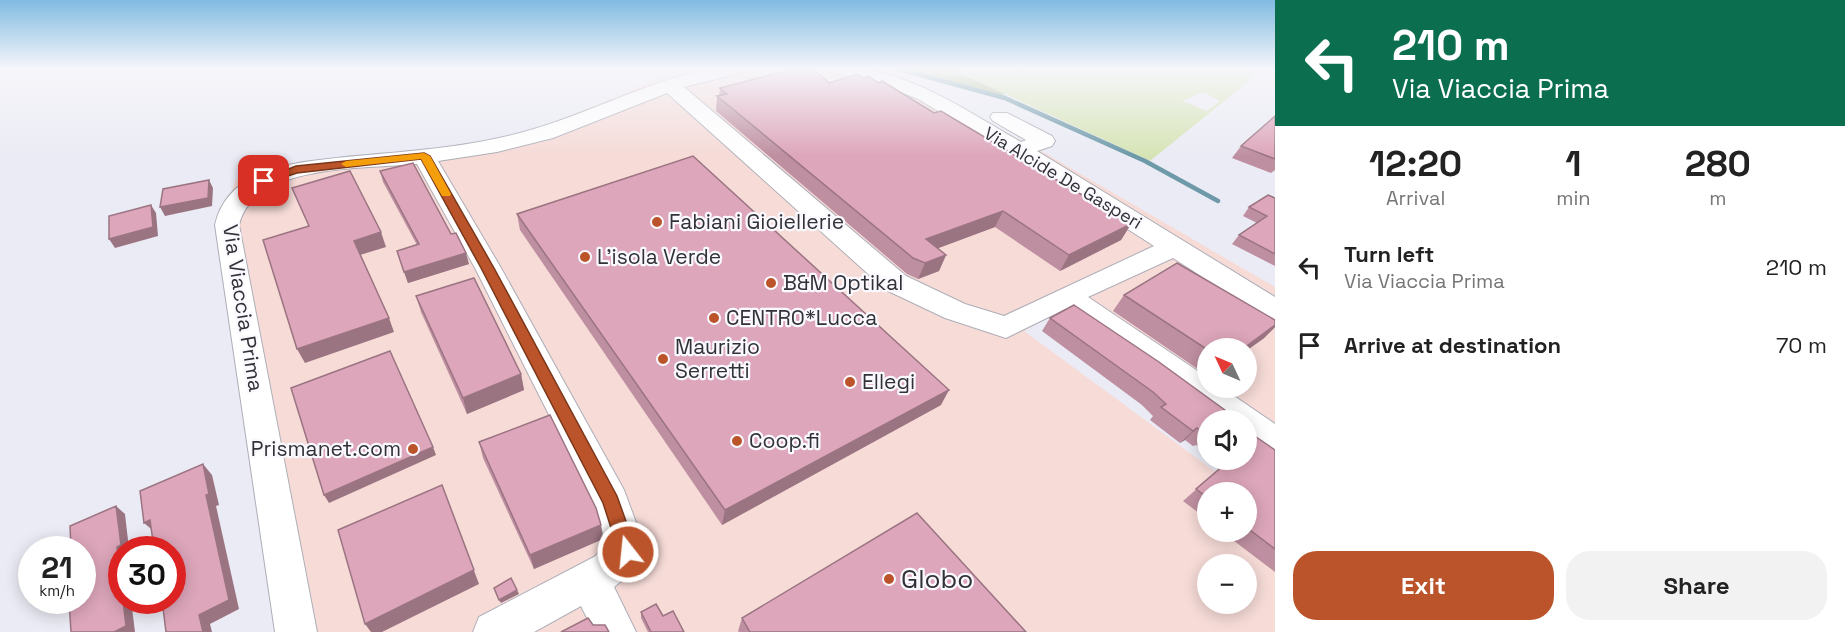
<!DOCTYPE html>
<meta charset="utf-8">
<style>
body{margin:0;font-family:"Space Grotesk",sans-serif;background:#f2f2f2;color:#222;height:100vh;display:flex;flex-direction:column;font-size:22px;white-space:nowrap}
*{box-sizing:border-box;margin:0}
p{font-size:20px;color:#767676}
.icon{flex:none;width:33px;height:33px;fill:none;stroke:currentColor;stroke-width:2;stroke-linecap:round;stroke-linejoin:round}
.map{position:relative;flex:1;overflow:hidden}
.sheet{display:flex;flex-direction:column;background:#fff;width:570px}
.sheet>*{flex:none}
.banner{background:#0b6e4f;color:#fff;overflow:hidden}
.needle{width:39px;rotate:314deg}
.fabs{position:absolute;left:1197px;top:338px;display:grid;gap:12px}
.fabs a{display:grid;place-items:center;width:60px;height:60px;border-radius:50%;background:#fff;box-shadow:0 3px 15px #0003;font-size:30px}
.speed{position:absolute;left:18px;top:536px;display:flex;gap:12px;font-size:30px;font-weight:700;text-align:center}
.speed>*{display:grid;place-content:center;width:78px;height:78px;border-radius:50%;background:#fff;box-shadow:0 3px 15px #0003;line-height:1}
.speed small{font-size:15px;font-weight:400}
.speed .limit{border:9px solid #d22;background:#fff;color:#111}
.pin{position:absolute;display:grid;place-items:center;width:51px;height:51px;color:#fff;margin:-26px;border-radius:12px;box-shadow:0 3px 9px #0006}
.me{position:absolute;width:66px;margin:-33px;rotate:344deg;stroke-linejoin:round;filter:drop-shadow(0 0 4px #0008)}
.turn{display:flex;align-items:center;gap:21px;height:126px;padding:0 18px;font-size:27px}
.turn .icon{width:78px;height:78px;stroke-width:2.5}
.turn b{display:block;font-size:42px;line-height:51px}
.eta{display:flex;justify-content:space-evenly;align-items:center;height:102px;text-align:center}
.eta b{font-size:36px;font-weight:700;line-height:42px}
.primary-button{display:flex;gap:12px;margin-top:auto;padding:12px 18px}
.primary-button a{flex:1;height:69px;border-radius:24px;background:#bb542a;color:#fff;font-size:24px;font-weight:700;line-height:69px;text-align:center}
.primary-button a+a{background:#f2f2f2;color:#222}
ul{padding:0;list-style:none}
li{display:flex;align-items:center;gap:18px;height:78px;padding:0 18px}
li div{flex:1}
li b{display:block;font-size:22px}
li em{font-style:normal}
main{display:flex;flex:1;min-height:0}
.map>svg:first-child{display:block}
.commercial{fill:#f6dbd7;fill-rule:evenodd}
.green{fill:#d6e4b5;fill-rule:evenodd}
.forest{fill:#adbc8a}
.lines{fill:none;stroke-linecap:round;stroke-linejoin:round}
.stream{stroke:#6d99a8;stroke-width:4.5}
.minor-casing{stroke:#aeaeb8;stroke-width:2}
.minor{fill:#fff;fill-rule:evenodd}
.wall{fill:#be8fa0}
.shaded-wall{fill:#9b7482}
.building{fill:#dda6ba;stroke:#9b7482;stroke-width:1.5}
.route{fill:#bb542a;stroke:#7a371b;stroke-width:1.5}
.slow{fill:#f59e0b}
.poi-dot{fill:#bb542a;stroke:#f9f9ff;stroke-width:2}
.labels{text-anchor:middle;stroke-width:4.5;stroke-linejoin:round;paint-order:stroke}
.far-street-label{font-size:18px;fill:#323135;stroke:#f9f9ff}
.poi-label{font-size:21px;fill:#323135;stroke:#f9f9ff;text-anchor:start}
.street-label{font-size:21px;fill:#323135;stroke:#f9f9ff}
.near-poi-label{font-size:26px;fill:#323135;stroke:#f9f9ff;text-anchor:start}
</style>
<main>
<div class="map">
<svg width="1275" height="632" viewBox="0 0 1275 632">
<rect width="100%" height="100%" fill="#ebebf5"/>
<path class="commercial" d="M697,68H855L884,74L934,93L1048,155L1275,287V431L1211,387H1246V348H1208L1207,384L1082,298L1024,331L1243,492H1208V531H1246L1275,515V632H280L217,225L237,178L349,158L477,144L533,132L672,73ZM1208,564H1246V603H1208Z"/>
<path class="green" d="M949,68H1182L1260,72L1150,161ZM1203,92L1220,101L1207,111L1182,101Z"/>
<polygon class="forest" points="902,68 949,68 1005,94 1001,95"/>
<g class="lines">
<polyline class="stream" points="895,68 1005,98 1145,161 1218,201"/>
<g class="minor-casing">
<path id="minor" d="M710,68H746L744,72L684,87L906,276L965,304L1004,316L1154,246L1023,162L918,99L879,83L829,72L827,68C899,62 961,108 1021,142L1026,140L993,121L990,117L993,113H1007L1052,136L1055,141L1052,146L1037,151L1275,297V320L1265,317L1173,258L1088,297L1208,378V387H1221L1275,424V456L1263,452L1246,440V420H1219L1065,309L1006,338L945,318L886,290L667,93L553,138L497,152L438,161L501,268L624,490L647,552L641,565L614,587L636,632H594L581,606L534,632H473L479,617L594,557L607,546L594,504L475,268L417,164C367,169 253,163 239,225L317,632H275L215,225C221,198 240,181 265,172C291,162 318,160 346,157C397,152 449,149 499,138C572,123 638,84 710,68Z"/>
</g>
<use href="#minor" class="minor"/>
</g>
<g class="wall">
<polygon points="829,83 934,113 1131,224 1121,240 1060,271 995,227 938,248 946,255 939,271 918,279 907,274 716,111 717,96 719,96 720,88"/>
<polygon points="1275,116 1275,170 1271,173 1232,158 1241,146"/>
<polygon points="380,171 451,234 469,264 408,283 397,251 417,245 383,182"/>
<polygon points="1275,198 1275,266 1232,244 1239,235 1257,223 1243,216 1249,207"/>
<polygon points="517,214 941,405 722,525 520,230"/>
<polygon points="1124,295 1275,320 1275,327 1263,339 1208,348 1208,376 1113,311"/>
<polygon points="416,296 521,374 524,390 467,414 421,312"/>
<polygon points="1050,318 1233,416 1230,418 1208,420 1208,454 1196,445 1193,446 1185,440 1180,443 1150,420 1153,416 1142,405 1042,331"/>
<polygon points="479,442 603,539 534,569 483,458"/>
<polygon points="1275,450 1275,572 1221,531 1246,531 1246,492 1208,492 1208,520 1183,501 1223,466 1214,459 1246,459"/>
<polygon points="641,612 684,632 648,632 641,618"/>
<polygon points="742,618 1026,632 739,632 738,631"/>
</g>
<g class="shaded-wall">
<polygon points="209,180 213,188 212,206 165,216 160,207"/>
<polygon points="151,205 156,213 158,236 115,248 109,239"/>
<polygon points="1003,211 995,227 920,255 926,239"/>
<polygon points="1131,224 1121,240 1060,271 1069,255"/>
<polygon points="381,232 386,247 360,255 354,241"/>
<polygon points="466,253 469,264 408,283 404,272"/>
<polygon points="946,255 939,271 918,279 925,263"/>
<polygon points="389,318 394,332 305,363 297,349"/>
<polygon points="1275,325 1275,327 1263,339 1246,351 1246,348 1244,348"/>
<polygon points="521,374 524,390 467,414 463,398"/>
<polygon points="949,390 941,405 722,525 725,510"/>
<polygon points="1197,428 1185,440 1180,443 1193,431"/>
<polygon points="433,447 436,455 329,503 324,495"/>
<polygon points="203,464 212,475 219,505 216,506 239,609 210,624 212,632 203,632 199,615"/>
<polygon points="442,485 479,584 382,632 371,632 365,624"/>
<polygon points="116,506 125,514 129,549 122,549 122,586 117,547"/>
<polygon points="150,520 156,533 144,523"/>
<polygon points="601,525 603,539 534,569 530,555"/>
<polygon points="517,590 519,594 501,603 499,600"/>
<polygon points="123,600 131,600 135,632 114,632"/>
</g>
<g class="building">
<polygon points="813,68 829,83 857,74 864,78 868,76 879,83 882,81 934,113 941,111 1131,224 1069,255 1003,211 926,239 946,255 925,263 913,258 717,96 727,94 720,88 774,74"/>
<polygon points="1275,116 1275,159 1241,146"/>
<polygon points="693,156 949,390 725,510 517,214"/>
<polygon points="413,163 451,234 456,233 466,253 404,272 397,251 419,244 380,171"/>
<polygon points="350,171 381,232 354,241 389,318 297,349 263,240 309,226 292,188"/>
<polygon points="209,180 208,198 160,207 163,189"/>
<polygon points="1268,195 1275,198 1275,254 1239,235 1267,216 1249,207"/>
<polygon points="151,205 153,227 109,239 109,216"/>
<polygon points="1177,263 1275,320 1275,325 1244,348 1208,348 1208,350 1124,295"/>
<polygon points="474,278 521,374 463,398 416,296"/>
<polygon points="1074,305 1159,362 1233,416 1230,418 1233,420 1208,420 1208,433 1206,434 1197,428 1193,431 1161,407 1166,404 1153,392 1050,318"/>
<polygon points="390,351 433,447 324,495 291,388"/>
<polygon points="550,415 596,508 601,525 530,555 479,442"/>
<polygon points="1246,430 1275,450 1275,549 1246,527 1246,492 1208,492 1208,498 1196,489 1231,459 1246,459"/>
<polygon points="203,464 209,494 206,495 229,600 199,615 203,632 166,632 162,600 172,600 172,549 154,549 150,520 144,523 140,491"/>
<polygon points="442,485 474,570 365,624 338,530"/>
<polygon points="116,506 121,545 117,547 122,586 122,600 123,600 126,626 114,632 71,632 69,600 82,600 82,549 71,549 70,526"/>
<polygon points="917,513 1026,632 750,632 742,618"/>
<polygon points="511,578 517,590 499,600 494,588"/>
<polygon points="656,604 663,616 673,611 684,632 651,632 641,612"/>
<polygon points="588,618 593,625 605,625 609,632 561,632"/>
</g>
<linearGradient id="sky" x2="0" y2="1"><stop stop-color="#81bbe2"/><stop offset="0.44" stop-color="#f6f6fa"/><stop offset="1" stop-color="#f6f6fa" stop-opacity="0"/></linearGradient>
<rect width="1275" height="156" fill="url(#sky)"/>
<polygon class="route" points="424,153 430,156 494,268 617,496 637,552 634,559 628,561 621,559 603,503 481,268 421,159 297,173 264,184 259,181 296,166"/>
<polygon class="slow" points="424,153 430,156 451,194 450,196 442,196 421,159 346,167 341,164 346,161"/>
<g class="poi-dot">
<circle cx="657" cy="222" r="6"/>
<circle cx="585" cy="257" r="6"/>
<circle cx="771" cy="283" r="6"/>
<circle cx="714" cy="318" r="6"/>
<circle cx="663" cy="359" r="6"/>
<circle cx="850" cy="382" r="6"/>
<circle cx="737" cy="441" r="6"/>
<circle cx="413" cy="449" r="6"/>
<circle cx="889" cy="579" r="6"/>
</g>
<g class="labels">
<g class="far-street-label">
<text transform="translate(1063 178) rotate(31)" y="6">Via Alcide De Gasperi</text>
</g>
<g class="poi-label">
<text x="669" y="229">Fabiani Gioiellerie</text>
<text x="597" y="264">L'isola Verde</text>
<text x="783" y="290">B&amp;M Optikal</text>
<text x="726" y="325">CENTRO*Lucca</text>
<text x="675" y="354">Maurizio<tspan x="675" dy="24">Serretti</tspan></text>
<text x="862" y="389">Ellegi</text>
<text x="749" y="448">Coop.fi</text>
<text x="401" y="456" text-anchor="end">Prismanet.com</text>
</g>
<g class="street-label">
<text transform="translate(243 308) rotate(81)" y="7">Via Viaccia Prima</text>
</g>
<g class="near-poi-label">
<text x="901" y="588">Globo</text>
</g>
</g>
</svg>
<div class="fabs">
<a><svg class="needle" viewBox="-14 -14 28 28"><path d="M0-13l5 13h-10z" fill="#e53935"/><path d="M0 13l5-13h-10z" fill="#767676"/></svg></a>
<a><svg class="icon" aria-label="sound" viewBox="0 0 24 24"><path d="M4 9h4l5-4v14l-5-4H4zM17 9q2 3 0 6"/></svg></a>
<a>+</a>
<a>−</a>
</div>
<div class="speed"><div>21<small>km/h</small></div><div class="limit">30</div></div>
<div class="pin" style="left:264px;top:181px;background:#d93025"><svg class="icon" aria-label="arrive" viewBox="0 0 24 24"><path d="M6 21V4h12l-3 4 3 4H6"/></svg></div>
<svg class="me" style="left:628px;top:552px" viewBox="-20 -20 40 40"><circle r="17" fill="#bb542a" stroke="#fff" stroke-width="3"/><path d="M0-11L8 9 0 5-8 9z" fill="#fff"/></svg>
</div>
<section class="sheet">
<div class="banner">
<div class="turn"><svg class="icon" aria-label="left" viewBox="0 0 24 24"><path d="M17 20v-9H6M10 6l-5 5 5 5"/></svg><div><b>210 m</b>Via Viaccia Prima</div></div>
</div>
<div class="eta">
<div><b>12:20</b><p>Arrival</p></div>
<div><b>1</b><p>min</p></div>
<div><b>280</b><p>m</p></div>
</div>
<ul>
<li><svg class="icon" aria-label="left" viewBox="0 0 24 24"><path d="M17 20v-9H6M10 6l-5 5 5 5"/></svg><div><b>Turn left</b><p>Via Viaccia Prima</p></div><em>210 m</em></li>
<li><svg class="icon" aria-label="arrive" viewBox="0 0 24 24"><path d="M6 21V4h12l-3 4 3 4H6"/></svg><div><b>Arrive at destination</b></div><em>70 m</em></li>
</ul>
<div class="primary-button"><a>Exit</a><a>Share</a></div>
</section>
</main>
